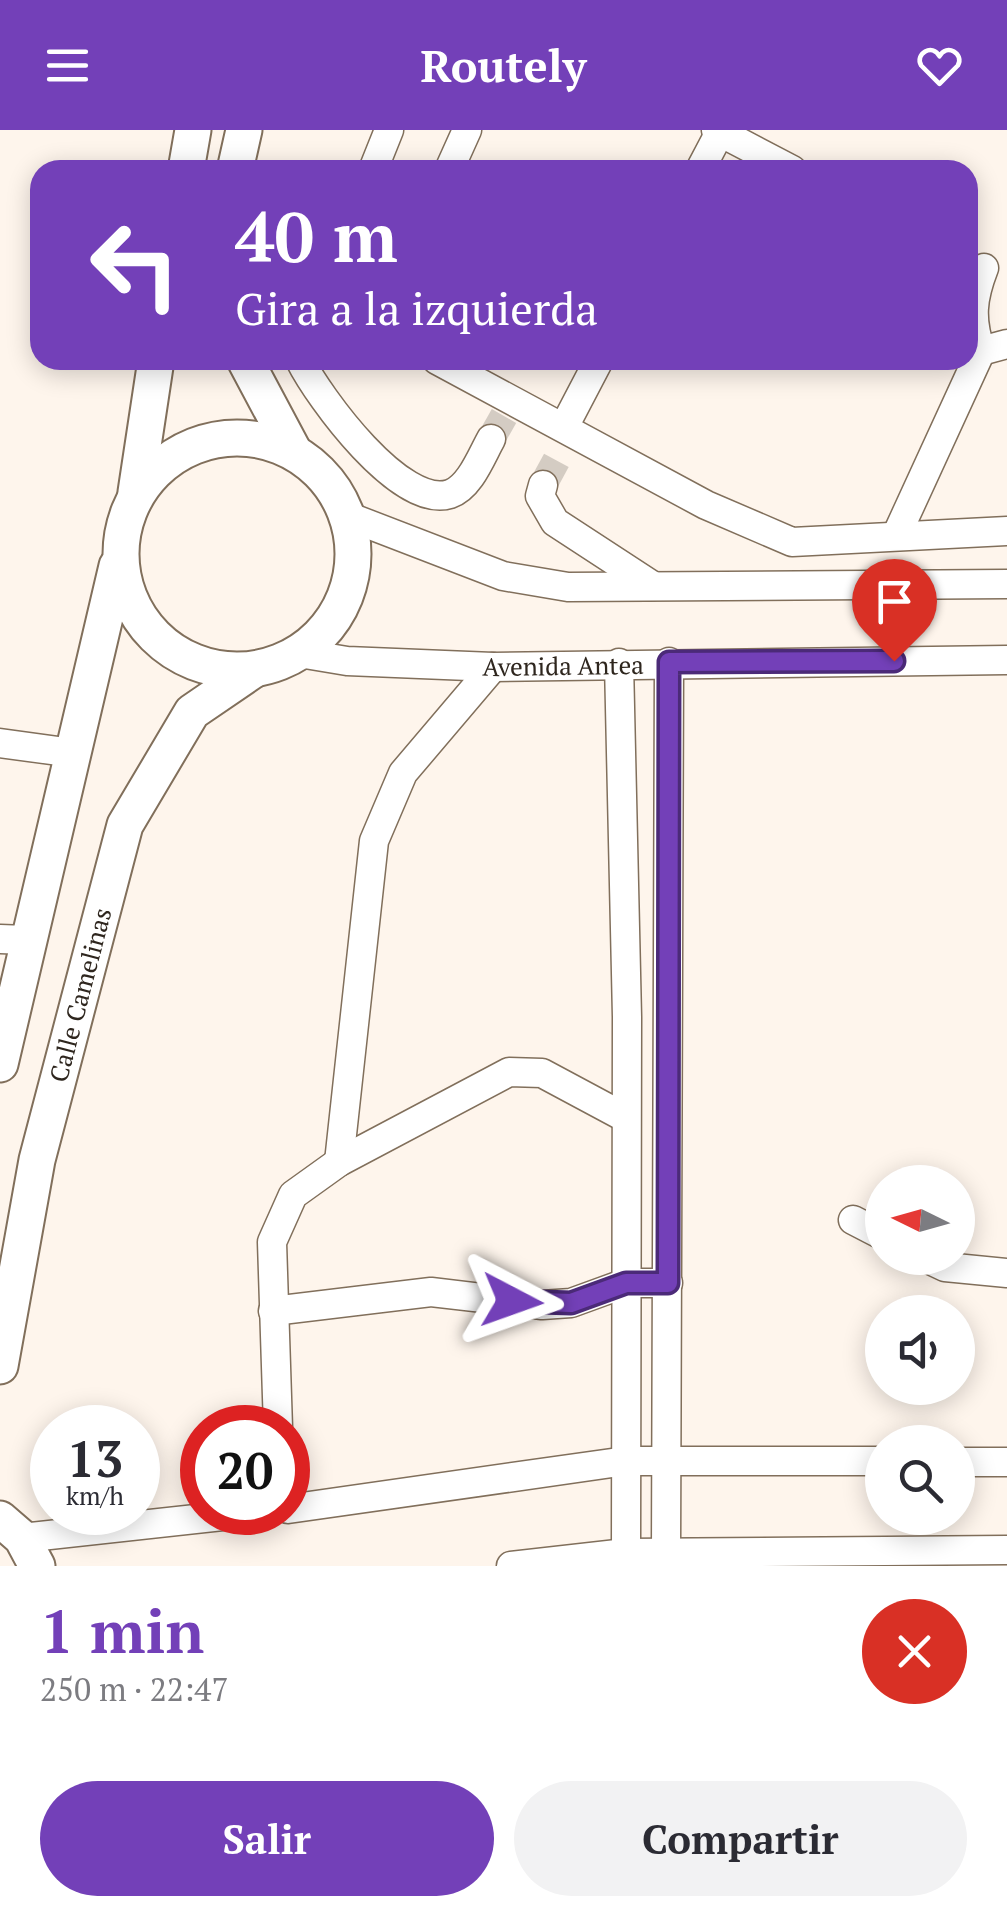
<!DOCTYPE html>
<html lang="es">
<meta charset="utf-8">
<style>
body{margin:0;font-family:"PT Serif",serif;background:#f2f2f3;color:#2b2b33;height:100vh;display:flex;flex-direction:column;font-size:38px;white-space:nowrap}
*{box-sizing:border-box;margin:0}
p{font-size:32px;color:#7c7c81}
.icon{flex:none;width:55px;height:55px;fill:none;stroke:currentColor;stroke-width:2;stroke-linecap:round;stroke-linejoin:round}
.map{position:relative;height:1436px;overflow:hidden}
.details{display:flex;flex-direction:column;background:#fff;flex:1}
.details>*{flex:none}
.banner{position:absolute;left:30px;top:30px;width:948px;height:210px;border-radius:30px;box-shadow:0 5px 25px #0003;background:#7340b8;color:#fff;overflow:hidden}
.needle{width:65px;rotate:275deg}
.fabs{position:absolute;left:865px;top:1035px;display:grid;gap:20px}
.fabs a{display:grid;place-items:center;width:110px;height:110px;border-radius:50%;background:#fff;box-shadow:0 5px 25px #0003;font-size:50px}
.speed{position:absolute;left:30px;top:1275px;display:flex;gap:20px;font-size:50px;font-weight:700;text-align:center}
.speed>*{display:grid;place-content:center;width:130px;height:130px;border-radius:50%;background:#fff;box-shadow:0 5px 25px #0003;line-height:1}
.speed small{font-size:25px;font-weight:400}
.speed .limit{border:15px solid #d22;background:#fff;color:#111}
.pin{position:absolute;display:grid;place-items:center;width:85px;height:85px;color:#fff;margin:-102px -42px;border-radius:50% 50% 50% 0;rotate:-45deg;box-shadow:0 0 10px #0007}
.pin .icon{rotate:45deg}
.me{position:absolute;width:110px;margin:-55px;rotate:94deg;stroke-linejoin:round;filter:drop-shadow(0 0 8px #0008)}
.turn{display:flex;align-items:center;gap:35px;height:210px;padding:0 40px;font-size:45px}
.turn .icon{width:130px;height:130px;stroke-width:2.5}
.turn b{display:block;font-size:70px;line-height:85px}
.round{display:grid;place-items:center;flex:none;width:105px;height:105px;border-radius:52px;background:#f2f2f3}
.headline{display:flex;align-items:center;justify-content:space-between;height:170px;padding:0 40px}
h1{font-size:60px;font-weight:800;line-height:75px;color:#7340b8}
.primary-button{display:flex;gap:20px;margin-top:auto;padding:20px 40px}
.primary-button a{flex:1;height:115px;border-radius:60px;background:#7340b8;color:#fff;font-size:40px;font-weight:800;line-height:115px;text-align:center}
.primary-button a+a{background:#f2f2f3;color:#2b2b33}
header{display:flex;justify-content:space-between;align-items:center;height:130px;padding:0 40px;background:#7340b8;color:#fff;font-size:45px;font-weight:800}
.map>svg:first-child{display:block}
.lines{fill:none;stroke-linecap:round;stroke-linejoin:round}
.minor-tunnel{stroke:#d4ccc3;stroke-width:28;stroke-dasharray:28 14;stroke-linecap:butt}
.minor-casing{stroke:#816f5b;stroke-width:31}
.major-casing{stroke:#816f5b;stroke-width:39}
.path{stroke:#90877f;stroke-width:5;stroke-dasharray:10 5;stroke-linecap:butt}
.minor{stroke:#fff;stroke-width:28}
.major{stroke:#fff;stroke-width:35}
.route-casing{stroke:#4b2a78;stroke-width:25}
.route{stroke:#7340b8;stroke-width:18}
.labels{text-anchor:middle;stroke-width:10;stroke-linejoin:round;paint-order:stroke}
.street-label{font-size:25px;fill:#2e261e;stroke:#fff}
</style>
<header><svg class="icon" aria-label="menu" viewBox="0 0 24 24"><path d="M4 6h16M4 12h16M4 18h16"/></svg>Routely<svg class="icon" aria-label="heart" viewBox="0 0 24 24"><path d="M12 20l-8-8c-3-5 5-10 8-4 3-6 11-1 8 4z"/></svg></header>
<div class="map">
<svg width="1007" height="1436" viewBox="0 0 1007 1436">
<rect width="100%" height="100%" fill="#fef5ec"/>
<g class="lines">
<g class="minor-tunnel">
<polyline points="491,309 504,286"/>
<polyline points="543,355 562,320"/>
</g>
<g class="minor-casing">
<g id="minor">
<polyline points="716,0 792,40"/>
<polyline points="373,40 389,0"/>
<polyline points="449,40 467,0"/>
<polyline points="700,40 720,2"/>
<polyline points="981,221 1007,214"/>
<path d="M300,230C319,268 401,380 450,364C470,357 481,327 491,309"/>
<polyline points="437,230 706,375 792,412 1007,401"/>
<polyline points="564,297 599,230"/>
<polyline points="543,355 540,366 555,392 653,456"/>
<polyline points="347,386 503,446 568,457 1007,454"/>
<path d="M897,404L981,221C970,189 972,169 984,138"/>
<path id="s1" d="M299,523L347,531L493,537L1007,530"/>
<polyline points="619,533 627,887 626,1423 632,1436"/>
<polyline points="0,613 73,623"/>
<polyline points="0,809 26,810"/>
<polyline points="339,1032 374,711 403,643 493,537"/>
<polyline points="853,1090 882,1105"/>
<polyline points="926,1128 945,1137 1007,1143"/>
<polyline points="273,1181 431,1162 542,1175 571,1173 626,1153 668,1153"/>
<polyline points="278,1298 272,1112 293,1065 339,1032 509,942 542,943 626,988"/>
<polyline points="958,1332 1007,1332"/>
<polyline points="288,1379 626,1331 882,1331"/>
<polyline points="22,1408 259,1382"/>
<polyline points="511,1436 626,1423 1007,1420"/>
<polyline points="660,1436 666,1423 669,532"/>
</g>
</g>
<g class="major-casing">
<g id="major">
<polyline points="186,40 193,0"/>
<polyline points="235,40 244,0"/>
<polyline points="245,230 294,322"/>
<circle cx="237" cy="424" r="116"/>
<polyline points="136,362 156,230"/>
<polyline points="0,934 117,436"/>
<path id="s2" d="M0,1236L37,1030L125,695L192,582L252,541"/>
<polyline points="0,1389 22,1408 37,1436"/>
</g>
</g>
<polyline class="path" points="330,501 336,499 361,420"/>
<use href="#minor" class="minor"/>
<use href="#major" class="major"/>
</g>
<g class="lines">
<g class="route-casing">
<polyline id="route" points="512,1171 571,1173 626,1153 668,1153 669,532 894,531"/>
</g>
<use href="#route" class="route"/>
</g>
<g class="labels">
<g class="street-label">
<text dy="9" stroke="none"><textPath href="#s1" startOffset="265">Avenida Antea</textPath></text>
<text dy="9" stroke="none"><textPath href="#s2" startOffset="380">Calle Camelinas</textPath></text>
</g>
</g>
</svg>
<div class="fabs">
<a><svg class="needle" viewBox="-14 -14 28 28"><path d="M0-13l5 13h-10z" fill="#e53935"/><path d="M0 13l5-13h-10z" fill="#7c7c81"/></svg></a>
<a><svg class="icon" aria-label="sound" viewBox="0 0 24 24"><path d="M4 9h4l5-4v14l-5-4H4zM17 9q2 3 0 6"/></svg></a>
<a><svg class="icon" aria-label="search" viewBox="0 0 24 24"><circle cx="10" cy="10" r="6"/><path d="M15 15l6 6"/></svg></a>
</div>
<div class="speed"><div>13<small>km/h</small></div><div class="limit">20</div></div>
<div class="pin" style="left:894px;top:531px;background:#d93025"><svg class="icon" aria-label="arrive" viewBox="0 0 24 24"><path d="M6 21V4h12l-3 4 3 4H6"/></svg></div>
<svg class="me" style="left:512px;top:1171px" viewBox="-20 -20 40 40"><path d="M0-17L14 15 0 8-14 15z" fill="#7340b8" stroke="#fff" stroke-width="4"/></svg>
<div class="banner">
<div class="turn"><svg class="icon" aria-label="left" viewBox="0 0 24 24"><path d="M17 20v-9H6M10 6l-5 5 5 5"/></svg><div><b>40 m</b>Gira a la izquierda</div></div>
</div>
</div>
<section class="details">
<div class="headline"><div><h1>1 min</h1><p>250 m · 22:47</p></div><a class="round" style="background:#d93025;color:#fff"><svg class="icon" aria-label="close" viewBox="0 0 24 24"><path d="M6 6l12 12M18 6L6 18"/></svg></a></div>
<div class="primary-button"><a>Salir</a><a>Compartir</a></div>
</section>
